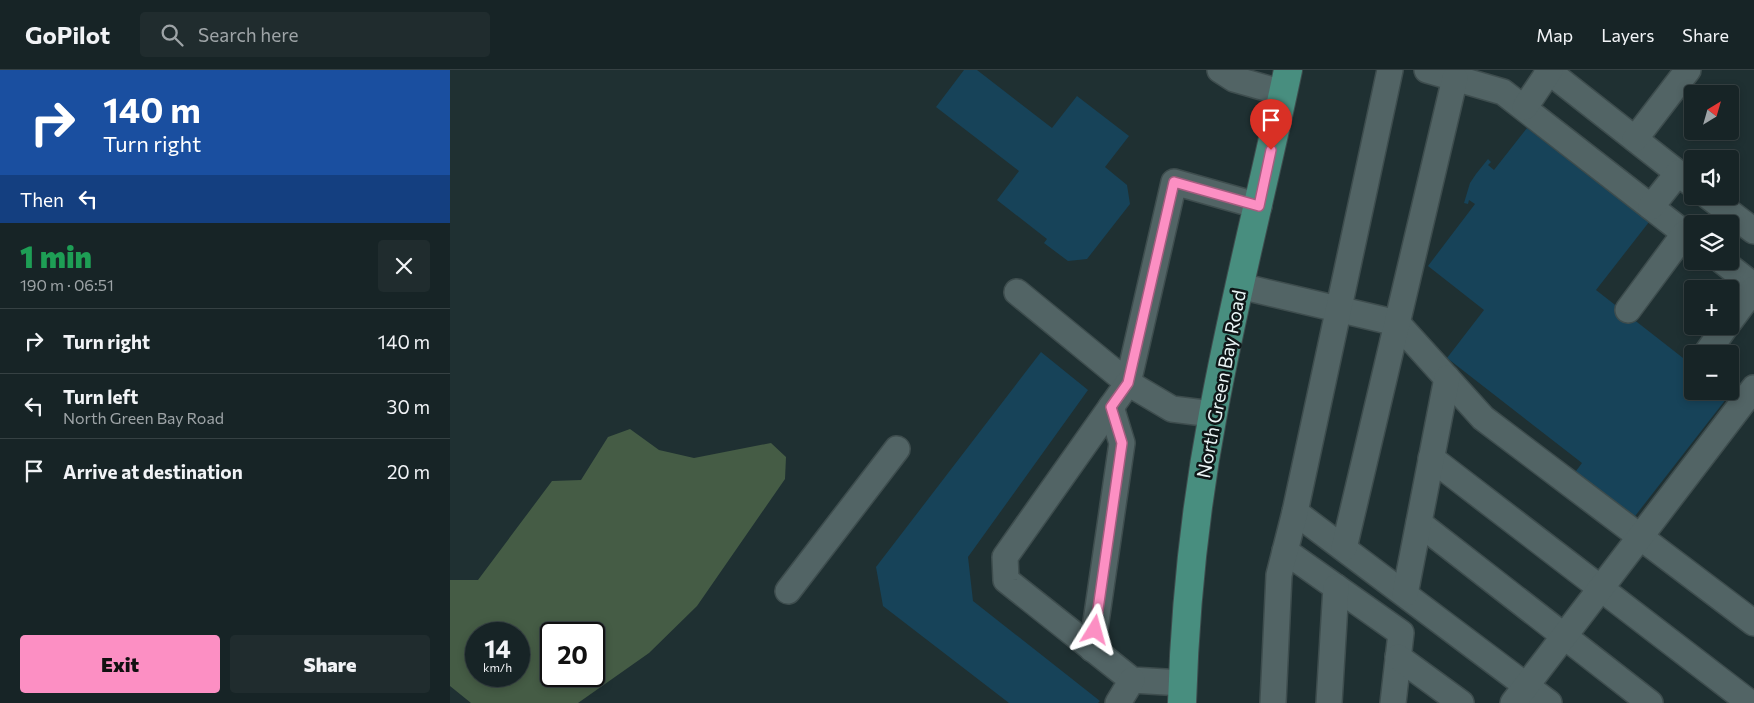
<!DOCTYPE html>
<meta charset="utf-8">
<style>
body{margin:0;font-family:Commissioner,sans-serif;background:#202c2e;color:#f1f3f6;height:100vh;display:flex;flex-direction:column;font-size:19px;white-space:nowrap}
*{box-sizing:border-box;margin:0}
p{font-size:16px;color:#9ea4a7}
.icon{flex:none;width:28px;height:28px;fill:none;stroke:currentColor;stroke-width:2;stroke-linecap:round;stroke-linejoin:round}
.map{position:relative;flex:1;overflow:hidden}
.panel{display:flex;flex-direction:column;background:#172426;width:450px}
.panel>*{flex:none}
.guide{background:#1a4fa0;color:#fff;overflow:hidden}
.needle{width:32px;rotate:37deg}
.tools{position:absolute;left:1234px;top:15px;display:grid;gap:10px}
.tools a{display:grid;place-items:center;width:55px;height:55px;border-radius:5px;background:#172426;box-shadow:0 2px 8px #0003,0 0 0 1px #364143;font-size:25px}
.speed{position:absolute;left:15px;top:552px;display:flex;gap:10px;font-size:25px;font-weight:700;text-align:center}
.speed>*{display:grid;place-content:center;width:65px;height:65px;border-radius:50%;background:#172426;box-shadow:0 2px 8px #0003,0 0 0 1px #364143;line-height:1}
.speed small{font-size:12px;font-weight:400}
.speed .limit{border:2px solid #111;border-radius:8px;background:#fff;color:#111}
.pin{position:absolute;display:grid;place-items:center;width:42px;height:42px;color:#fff;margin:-51px -21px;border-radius:50% 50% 50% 0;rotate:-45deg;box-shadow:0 0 5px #0007}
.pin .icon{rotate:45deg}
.me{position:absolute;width:55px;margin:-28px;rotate:8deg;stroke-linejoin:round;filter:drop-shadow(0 0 4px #0008)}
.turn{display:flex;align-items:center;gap:18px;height:105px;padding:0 20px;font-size:22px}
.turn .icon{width:65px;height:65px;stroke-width:2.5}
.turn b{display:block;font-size:35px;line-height:42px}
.then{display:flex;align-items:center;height:48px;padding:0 20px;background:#0003;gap:10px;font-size:19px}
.round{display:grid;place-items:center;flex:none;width:52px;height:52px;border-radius:5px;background:#202c2e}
.headline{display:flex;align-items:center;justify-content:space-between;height:85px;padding:0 20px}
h1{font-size:30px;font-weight:800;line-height:38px;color:#1e9e55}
.primary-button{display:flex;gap:10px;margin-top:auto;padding:10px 20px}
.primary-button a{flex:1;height:58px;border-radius:5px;background:#fc8fc3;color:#111;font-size:20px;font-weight:800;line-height:58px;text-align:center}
.primary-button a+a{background:#202c2e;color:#f1f3f6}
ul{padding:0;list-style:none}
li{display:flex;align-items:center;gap:15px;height:65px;padding:0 20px;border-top:1px solid #364143}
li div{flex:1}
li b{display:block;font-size:19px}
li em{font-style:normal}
header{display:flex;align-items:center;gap:30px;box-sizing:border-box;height:70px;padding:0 25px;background:#172426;border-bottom:1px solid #364143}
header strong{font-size:24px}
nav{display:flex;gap:28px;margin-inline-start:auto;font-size:18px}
.search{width:350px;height:45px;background:#202c2e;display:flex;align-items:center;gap:12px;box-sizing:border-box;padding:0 18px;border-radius:5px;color:#9ea4a7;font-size:19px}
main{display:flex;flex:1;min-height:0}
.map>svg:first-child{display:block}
.green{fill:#455c45;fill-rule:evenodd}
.building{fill:#174359}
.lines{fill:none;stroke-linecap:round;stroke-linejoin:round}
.minor-casing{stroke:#3e4d4e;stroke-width:28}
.major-casing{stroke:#3e4d4e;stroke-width:30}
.minor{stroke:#526465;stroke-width:25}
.major{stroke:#488e7f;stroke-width:28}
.route-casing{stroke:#a45d7f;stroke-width:12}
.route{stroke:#fc8fc3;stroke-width:9}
.labels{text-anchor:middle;stroke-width:5;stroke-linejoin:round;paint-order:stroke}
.street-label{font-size:19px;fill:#ebf6f7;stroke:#0f1617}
</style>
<header>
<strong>GoPilot</strong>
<div class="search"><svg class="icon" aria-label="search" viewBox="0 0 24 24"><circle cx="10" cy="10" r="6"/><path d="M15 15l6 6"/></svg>Search here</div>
<nav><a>Map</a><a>Layers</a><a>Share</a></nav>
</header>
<main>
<section class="panel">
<div class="guide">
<div class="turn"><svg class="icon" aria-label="right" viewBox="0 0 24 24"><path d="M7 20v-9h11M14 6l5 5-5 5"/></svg><div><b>140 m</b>Turn right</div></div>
<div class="then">Then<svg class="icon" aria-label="left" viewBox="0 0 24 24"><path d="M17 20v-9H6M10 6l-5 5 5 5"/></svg></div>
</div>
<div class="headline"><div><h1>1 min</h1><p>190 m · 06:51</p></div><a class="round"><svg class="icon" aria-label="close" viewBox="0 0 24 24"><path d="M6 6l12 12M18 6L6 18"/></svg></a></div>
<ul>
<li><svg class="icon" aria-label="right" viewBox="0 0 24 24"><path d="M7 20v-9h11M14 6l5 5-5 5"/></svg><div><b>Turn right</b></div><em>140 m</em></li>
<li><svg class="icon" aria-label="left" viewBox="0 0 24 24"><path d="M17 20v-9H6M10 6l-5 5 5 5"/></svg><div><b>Turn left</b><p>North Green Bay Road</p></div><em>30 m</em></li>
<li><svg class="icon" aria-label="arrive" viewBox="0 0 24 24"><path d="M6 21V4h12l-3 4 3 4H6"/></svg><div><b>Arrive at destination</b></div><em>20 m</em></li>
</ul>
<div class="primary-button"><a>Exit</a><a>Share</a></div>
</section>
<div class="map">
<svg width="1304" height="633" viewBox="0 0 1304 633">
<rect width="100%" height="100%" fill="#1f3032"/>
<path class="green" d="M180,359L209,380L244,388L321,373L336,387L335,409L247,536L199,583L128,633H21L0,616V510H28L102,411L131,410L158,367ZM26,564H69V606H26ZM101,564H144V606H101Z"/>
<g class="building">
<polygon points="514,0 527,0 602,58 627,26 679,66 655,97 677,115 680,134 637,189 618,191 594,173 597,169 547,130 569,101 486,37"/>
<polygon points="1077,58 1199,152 1146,220 1242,295 1242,321 1276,321 1280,324 1182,450 1123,405 1132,393 997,288 1034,240 978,196 1025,134 1019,130 1018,134 1014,133 1020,113 1026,104 1038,89 1041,92 1038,95 1044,100"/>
<polygon points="591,282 638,320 518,487 523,531 650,631 648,633 559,633 433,536 426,497"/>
</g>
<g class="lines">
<g class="minor-casing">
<g id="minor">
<polyline points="770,0 784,9 833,23"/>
<polyline points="977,0 1053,22 1242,169"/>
<polyline points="1097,0 1242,114"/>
<polyline points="1075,37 1100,0"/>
<polyline points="1185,69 1238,0"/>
<polyline points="1258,126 1304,161"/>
<polyline points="1201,137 1228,103"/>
<polyline points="1272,191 1304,216"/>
<polyline points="790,216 947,253 1033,348 1304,553"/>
<polyline points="567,222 678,313 724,112 809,136"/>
<polyline points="1178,240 1235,163"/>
<polyline points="1280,251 1304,219"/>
<polyline points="1256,284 1276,256"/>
<polyline points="981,388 1300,633"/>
<polyline points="845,442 1099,633"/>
<polyline points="969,453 1200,633"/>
<polyline points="894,478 1005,8"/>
<polyline points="835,481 951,563 943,633"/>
<polyline points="338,521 447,379"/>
<polyline points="955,524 997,308"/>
<polyline points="642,579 672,373 661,337"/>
<polyline points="948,587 1011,633"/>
<polyline points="732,613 682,610 556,510 555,487 678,313 722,339 762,344"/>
<polyline points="668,633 682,610"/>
<polyline points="823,633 829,505 845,442 940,0"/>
<polyline points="879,633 886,517"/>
<polyline points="1063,633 1304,318"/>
</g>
</g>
<g class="major-casing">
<path id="major" d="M732,633C735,536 745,439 763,344C784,228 814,115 838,0"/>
</g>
<use href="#minor" class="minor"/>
<use href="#major" class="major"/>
</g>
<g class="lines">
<g class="route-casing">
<polyline id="route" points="645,560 672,373 661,337 678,313 724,112 809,136 821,80"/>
</g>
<use href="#route" class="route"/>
</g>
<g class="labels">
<g class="street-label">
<text transform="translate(771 314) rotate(-79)" y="7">North Green Bay Road</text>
</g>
</g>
</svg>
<div class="tools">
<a><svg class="needle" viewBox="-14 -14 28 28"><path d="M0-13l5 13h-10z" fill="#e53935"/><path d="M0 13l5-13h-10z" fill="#9ea4a7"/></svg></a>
<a><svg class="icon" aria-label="sound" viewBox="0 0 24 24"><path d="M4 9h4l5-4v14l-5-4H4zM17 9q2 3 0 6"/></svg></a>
<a><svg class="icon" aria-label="layers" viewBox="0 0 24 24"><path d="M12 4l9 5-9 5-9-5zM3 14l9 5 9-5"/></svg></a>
<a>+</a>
<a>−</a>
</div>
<div class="speed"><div>14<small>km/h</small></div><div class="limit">20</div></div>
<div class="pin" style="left:821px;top:80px;background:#d93025"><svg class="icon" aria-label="arrive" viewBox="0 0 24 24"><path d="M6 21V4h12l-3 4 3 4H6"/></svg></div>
<svg class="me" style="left:645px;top:560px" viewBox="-20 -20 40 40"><path d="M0-17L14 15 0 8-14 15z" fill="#fc8fc3" stroke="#fff" stroke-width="4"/></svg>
</div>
</main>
